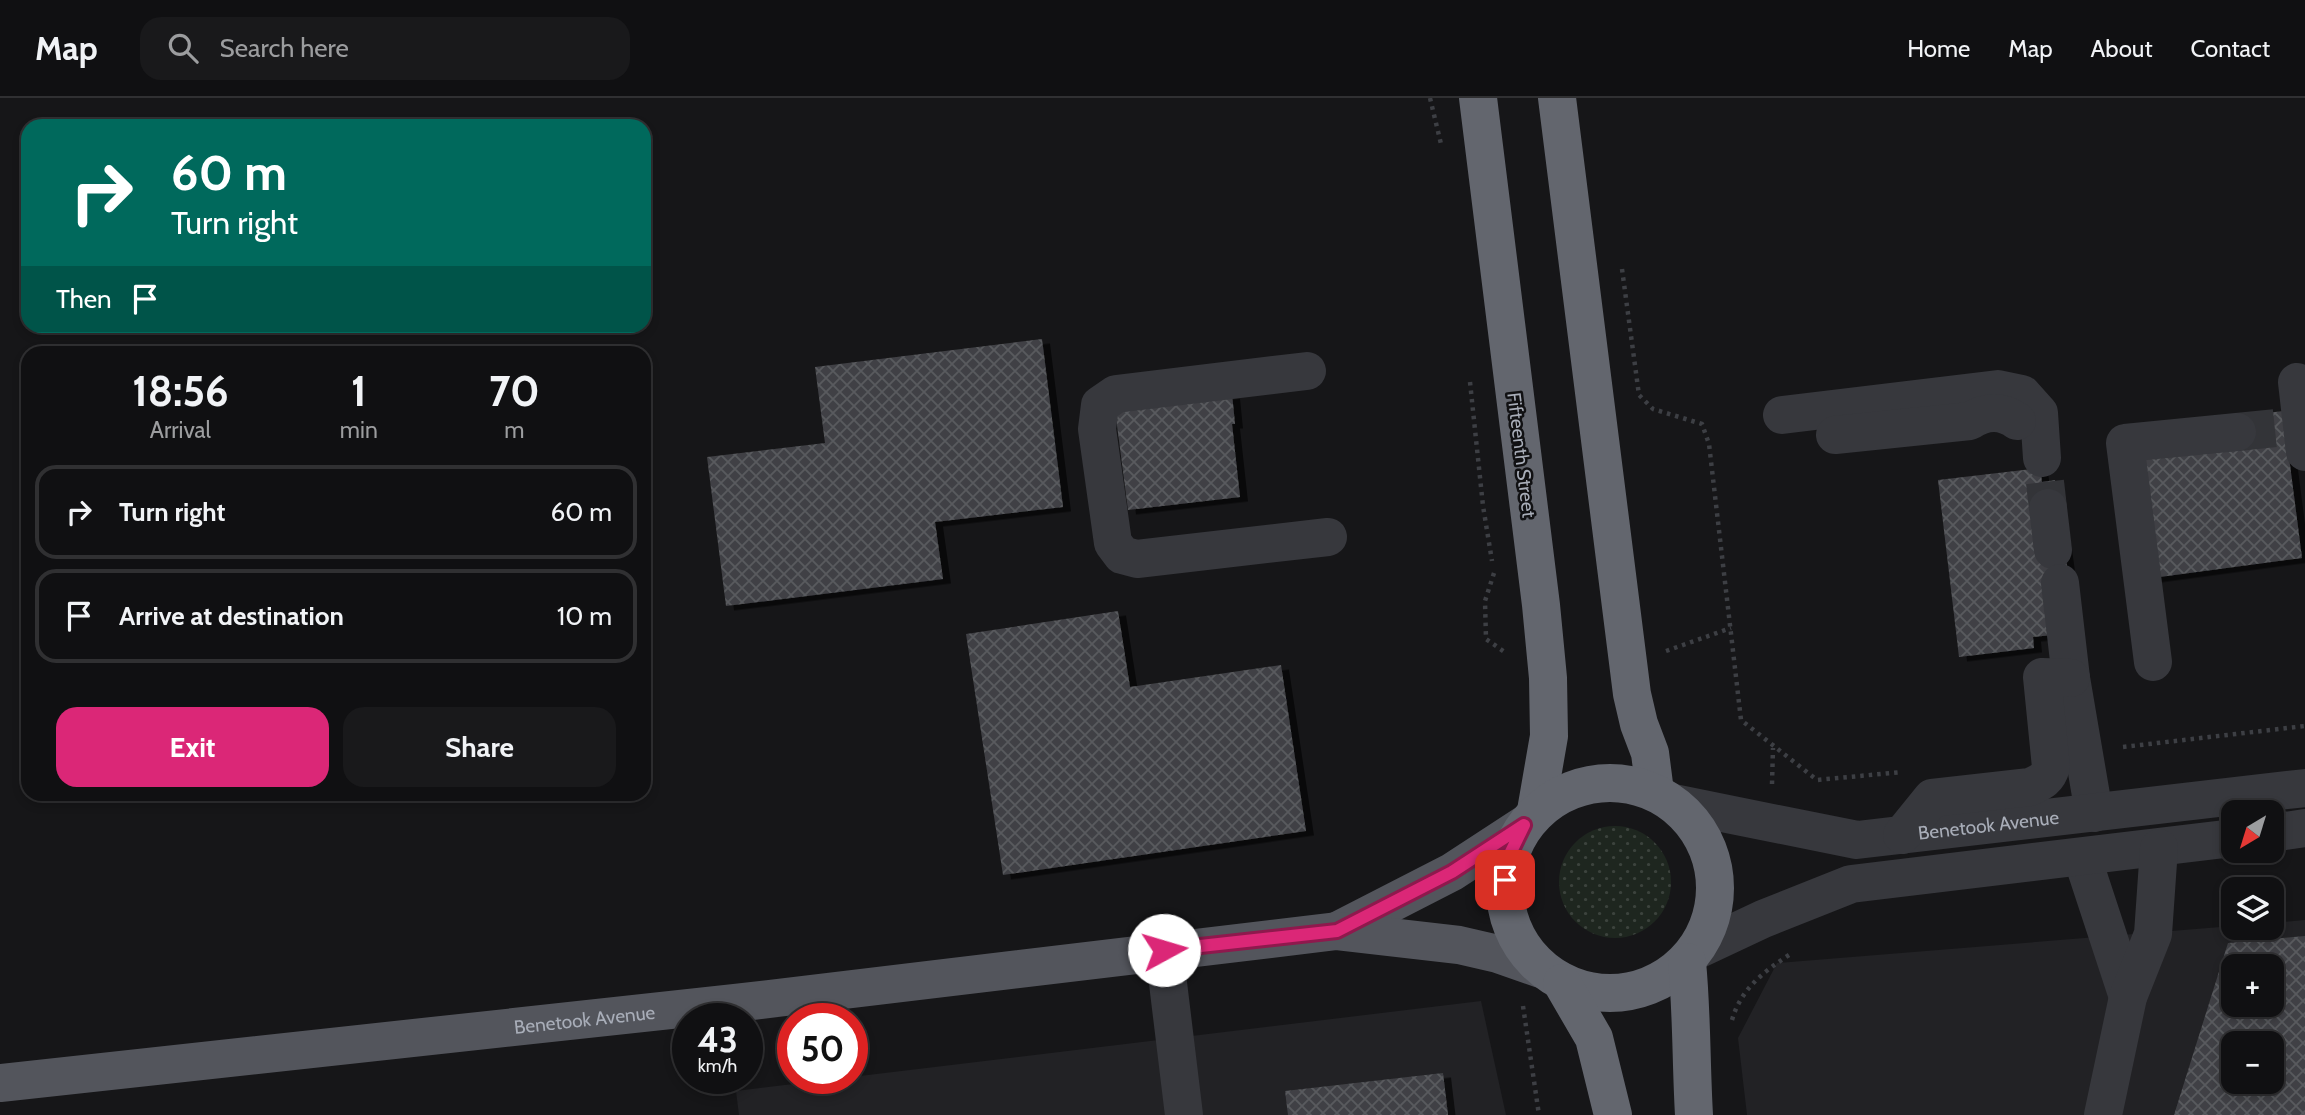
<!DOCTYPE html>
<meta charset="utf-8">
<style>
body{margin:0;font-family:Cabin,sans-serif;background:#19191b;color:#f1f3f6;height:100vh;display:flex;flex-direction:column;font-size:26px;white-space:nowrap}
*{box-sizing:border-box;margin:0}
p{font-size:23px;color:#9c9d9f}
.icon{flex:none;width:38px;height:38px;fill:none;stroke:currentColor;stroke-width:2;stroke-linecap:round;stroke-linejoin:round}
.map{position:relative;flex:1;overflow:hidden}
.side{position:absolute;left:21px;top:248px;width:630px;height:455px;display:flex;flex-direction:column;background:#101012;border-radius:21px;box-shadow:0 4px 10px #0003,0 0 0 2px #303032}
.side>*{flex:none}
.top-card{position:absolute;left:21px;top:21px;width:630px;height:214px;border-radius:21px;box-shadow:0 4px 10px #0003,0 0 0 2px #303032;background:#00695c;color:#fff;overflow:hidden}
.needle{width:46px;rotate:218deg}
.fabs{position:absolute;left:2221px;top:702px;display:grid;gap:14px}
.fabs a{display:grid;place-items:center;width:63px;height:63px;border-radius:14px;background:#101012;box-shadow:0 4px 10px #0003,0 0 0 2px #303032;font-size:35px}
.speed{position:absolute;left:672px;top:905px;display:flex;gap:14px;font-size:35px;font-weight:700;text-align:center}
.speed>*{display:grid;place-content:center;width:91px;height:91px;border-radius:50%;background:#101012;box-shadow:0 4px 10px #0003,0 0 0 2px #303032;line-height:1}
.speed small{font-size:18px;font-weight:400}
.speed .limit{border:10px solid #d22;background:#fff;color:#111}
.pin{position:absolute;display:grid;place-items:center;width:60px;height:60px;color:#fff;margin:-30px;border-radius:14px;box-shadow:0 4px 10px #0006}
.me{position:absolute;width:77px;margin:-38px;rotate:84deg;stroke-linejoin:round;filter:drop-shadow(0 0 5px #0008)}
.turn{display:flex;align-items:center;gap:24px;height:147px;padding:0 35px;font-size:32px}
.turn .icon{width:91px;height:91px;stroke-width:2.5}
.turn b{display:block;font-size:49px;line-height:60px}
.then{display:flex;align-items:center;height:66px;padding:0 35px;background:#0003;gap:14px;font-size:26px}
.eta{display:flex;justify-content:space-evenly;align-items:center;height:119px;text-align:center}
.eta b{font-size:42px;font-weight:700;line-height:49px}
.primary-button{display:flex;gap:14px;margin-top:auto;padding:14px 35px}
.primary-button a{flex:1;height:80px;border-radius:21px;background:#db2777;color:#fff;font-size:28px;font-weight:700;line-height:80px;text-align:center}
.primary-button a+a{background:#19191b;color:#f1f3f6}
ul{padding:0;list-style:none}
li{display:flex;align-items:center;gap:21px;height:94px;margin:0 14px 10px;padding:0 21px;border:4px solid #303032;border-radius:21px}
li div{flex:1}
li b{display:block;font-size:26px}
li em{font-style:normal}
header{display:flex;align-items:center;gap:42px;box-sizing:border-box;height:98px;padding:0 35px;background:#101012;border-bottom:2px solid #303032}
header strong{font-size:33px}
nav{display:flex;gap:38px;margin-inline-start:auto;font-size:24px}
.search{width:490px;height:63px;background:#19191b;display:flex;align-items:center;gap:18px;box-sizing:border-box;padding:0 24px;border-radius:21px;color:#9c9d9f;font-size:26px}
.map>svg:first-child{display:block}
.built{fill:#222225;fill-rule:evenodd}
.grass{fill:url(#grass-dots)}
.building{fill:url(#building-cross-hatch);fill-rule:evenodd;filter:url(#shadow)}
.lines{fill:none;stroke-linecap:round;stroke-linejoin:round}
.minor-tunnel{stroke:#333438;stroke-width:38;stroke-dasharray:38 19;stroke-linecap:butt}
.path{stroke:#3d3f44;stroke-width:4.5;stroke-dasharray:3.5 5;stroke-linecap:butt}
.minor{stroke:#37383d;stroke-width:38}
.major{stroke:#53555c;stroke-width:38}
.highway{stroke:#63666e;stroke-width:38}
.route-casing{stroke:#8e194d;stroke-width:18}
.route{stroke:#db2777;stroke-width:12}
.labels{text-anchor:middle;stroke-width:5;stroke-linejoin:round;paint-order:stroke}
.street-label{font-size:19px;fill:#a8adb8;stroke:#111113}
</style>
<header>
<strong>Map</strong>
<div class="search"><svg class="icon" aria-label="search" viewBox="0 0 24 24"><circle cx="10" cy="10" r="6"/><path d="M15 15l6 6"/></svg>Search here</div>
<nav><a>Home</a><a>Map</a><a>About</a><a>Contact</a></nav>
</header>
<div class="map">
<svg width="2305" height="1017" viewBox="0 0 2305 1017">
<defs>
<pattern id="grass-dots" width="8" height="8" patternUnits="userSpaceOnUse" patternTransform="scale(1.75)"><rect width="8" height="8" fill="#1e261f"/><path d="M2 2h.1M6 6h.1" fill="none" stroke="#3c433d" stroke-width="1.8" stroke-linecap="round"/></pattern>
<pattern id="building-cross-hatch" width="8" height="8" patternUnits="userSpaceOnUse" patternTransform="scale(1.75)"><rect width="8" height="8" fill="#404145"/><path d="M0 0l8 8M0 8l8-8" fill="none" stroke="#595a5e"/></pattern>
<filter id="shadow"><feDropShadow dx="8" dy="4.5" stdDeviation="0" flood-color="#0009"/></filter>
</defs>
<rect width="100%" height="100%" fill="#161618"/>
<g class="built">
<path d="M2305,822V1017H1747L1738,940L1777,865L2233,828L2272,830V825ZM2233,868H2272V906H2233ZM2233,945H2272V984H2233Z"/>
<polygon points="1481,903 1506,1017 739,1017 736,993"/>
</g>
<circle class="grass" cx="1615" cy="784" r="56"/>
<g class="building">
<polygon points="1042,241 1063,409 935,424 943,481 726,508 707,359 825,345 815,269"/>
<polygon points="1232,296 1235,326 1232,326 1240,399 1128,412 1115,312"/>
<polygon points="2283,313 2302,460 2152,480 2143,359 2236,319"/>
<polygon points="2040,370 2042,384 2055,382 2069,483 2062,536 2033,539 2034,550 1959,559 1938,382"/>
<polygon points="1118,513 1130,589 1281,567 1306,733 1003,777 966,536"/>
<path d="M2305,838V1017H2174L2228,845ZM2233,868H2272V906H2233ZM2233,945H2272V984H2233Z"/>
<polygon points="1443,975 1448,1017 1288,1017 1285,993"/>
</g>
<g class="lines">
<g class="minor-tunnel">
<polyline points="2237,334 2286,329"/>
<polyline points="2045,384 2048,410"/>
</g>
<g class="path">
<polyline points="1430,0 1441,46"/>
<polyline points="1622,171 1639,297 1653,311 1702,326 1709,346 1741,622 1817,682 1902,674"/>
<polyline points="1470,284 1483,408 1492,463"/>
<polyline points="1494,475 1485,503 1486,541 1506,555"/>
<polyline points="1666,553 1731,530"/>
<polyline points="2123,649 2305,628"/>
<polyline points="1772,686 1773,650"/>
<polyline points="1523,908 1539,1017"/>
<path d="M1732,922C1741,891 1763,874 1789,857"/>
</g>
<g class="minor">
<polyline points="1307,273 1116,296 1100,307 1097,331 1113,445 1122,457 1137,461 1328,439"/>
<polyline points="2297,284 2305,354"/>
<polyline points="1782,317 1998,291 2022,296 2039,315 2042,360"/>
<path d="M1835,337L1970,323C1986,313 2001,312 2017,323"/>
<polyline points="2048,410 2053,452"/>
<polyline points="2060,485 2071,580 2094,715"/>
<polyline points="2153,564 2125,345 2237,334"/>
<path id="s1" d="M1673,705L1857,742L2305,690"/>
<polyline points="2272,735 2305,730"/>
<path d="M1902,737L1932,700L2030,689C2041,684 2048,681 2051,669L2042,579L2071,580"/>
<polyline points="2082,759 2128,899"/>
<polyline points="1164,852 1184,1017"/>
<polyline points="1697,852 1763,821 1851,786 2233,740"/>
<polyline points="2103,1017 2128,899 2153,836 2159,750"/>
</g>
<g class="major">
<polyline points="1337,833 1452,774 1524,727"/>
<path id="s2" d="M0,985L735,905L1337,833L1459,847L1498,856L1541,871"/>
</g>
<g class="highway">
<polyline points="1478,0 1541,507 1548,580 1549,638 1536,713"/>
<polyline points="1557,0 1632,596 1639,626 1650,655 1655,694"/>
<circle cx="1610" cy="790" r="105"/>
<path d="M1687,864C1692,915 1691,966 1694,1017"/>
<polyline points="1562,885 1594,940 1613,1017"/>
</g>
</g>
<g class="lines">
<g class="route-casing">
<polyline id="route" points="1164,852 1337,833 1452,774 1524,727 1507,762 1505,782"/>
</g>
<use href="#route" class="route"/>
</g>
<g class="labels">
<g class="street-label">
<text transform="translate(1522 357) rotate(83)" y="7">Fifteenth Street</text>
<text dy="7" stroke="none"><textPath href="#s1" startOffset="320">Benetook Avenue</textPath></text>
<text dy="7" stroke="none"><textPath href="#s2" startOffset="588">Benetook Avenue</textPath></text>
</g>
</g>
</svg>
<div class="fabs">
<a><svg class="needle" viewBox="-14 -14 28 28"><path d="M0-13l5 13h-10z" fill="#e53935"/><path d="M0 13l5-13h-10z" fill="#9c9d9f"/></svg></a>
<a><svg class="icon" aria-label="layers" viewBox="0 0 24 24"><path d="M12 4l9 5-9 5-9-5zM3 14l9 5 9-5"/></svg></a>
<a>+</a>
<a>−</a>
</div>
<div class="speed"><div>43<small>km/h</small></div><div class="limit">50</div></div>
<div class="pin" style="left:1505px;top:782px;background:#d93025"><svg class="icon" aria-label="arrive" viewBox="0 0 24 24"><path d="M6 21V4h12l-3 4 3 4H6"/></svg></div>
<svg class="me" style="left:1164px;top:852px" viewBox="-20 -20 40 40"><circle r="19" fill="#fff"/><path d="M0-13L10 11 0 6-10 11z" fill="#db2777"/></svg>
<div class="top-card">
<div class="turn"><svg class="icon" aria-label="right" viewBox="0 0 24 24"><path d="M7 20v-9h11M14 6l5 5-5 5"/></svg><div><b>60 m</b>Turn right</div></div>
<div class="then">Then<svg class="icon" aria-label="arrive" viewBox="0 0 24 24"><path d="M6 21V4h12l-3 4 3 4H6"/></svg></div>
</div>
<section class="side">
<div class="eta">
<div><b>18:56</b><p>Arrival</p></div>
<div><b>1</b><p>min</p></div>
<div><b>70</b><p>m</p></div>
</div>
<ul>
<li><svg class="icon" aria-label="right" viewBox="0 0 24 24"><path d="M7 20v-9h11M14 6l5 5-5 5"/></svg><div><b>Turn right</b></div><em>60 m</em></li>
<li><svg class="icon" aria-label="arrive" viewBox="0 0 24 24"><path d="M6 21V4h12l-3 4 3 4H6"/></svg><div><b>Arrive at destination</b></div><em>10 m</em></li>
</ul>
<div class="primary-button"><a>Exit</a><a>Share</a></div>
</section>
</div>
